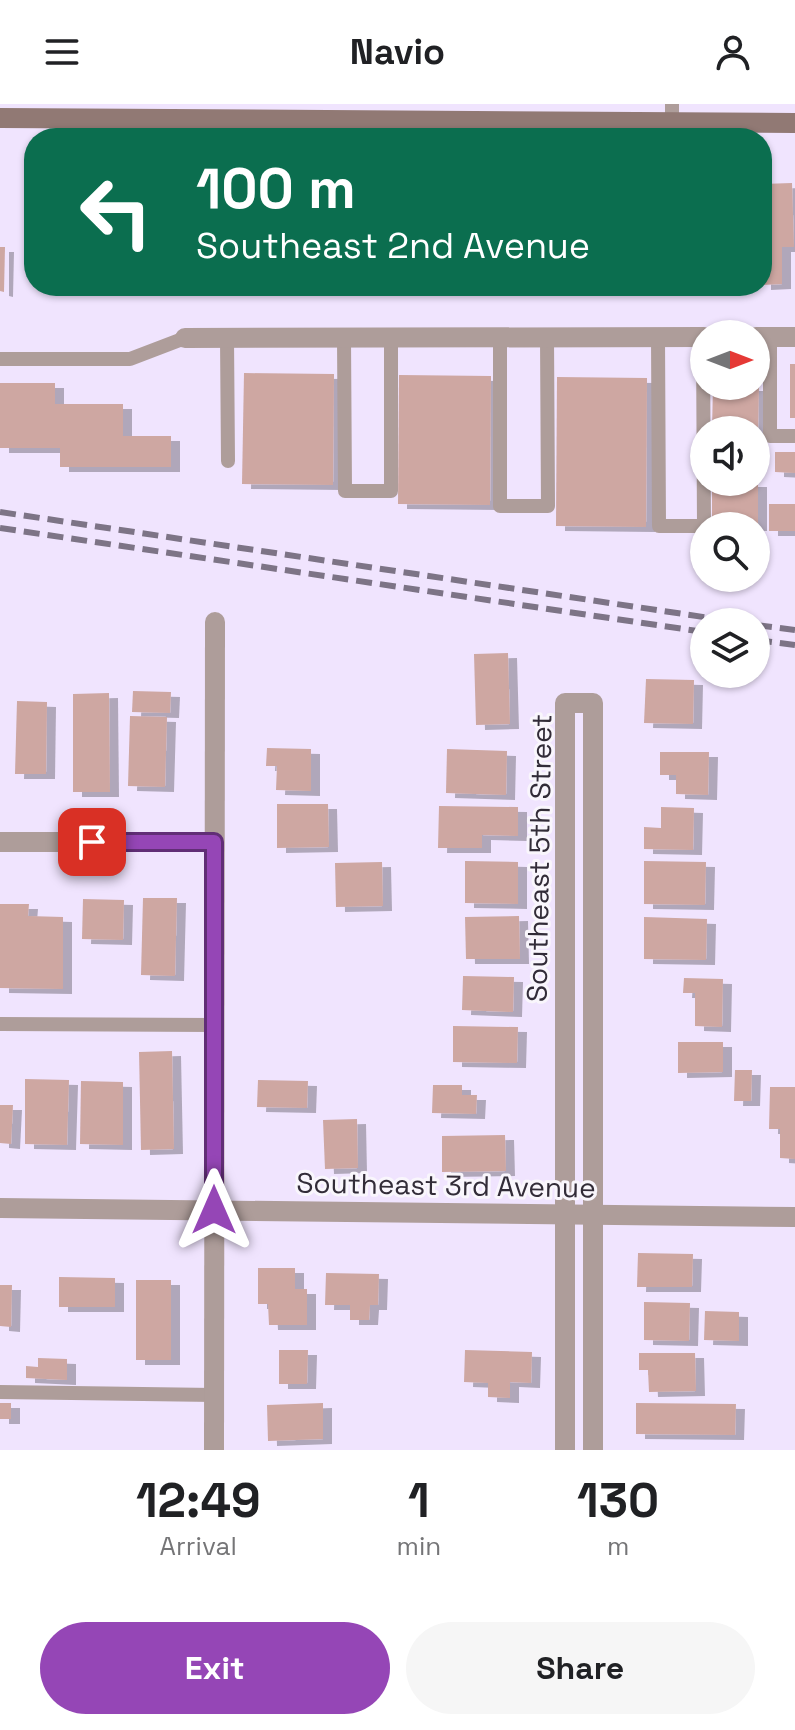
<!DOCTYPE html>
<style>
body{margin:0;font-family:"Space Grotesk",sans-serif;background:#f6f6f6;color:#202124;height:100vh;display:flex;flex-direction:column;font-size:30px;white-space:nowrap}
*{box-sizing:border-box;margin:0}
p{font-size:26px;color:#757577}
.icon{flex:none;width:44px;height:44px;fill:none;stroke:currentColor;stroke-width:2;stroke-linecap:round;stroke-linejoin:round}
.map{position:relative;height:1346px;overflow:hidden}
.drawer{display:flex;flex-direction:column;background:#fff;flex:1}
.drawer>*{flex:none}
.banner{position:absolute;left:24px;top:24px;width:748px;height:168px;border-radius:32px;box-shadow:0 2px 6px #0004;background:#0b6e4f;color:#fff;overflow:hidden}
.needle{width:52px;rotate:90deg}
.buttons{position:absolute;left:690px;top:216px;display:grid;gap:16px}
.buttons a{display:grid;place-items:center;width:80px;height:80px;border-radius:50%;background:#fff;box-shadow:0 2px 6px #0004;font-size:40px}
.pin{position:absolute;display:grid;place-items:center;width:68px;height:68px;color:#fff;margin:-34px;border-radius:16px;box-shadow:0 4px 12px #0006}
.me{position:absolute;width:88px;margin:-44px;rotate:0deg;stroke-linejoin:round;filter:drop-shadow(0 0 6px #0008)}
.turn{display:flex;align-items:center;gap:28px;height:168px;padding:0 40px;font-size:36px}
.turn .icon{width:104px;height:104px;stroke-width:2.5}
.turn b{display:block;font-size:56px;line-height:68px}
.eta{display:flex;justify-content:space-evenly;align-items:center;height:136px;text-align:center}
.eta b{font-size:48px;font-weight:700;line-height:56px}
.action{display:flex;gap:16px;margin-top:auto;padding:16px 40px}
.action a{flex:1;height:92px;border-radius:48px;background:#9546b6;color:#fff;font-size:32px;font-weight:700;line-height:92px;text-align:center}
.action a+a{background:#f6f6f6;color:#202124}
header{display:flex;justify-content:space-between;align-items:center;height:104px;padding:0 40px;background:#fff;font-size:36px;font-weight:700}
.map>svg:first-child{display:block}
.building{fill:#cea7a2;filter:url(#shadow)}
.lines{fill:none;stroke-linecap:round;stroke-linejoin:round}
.lane{stroke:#ae9d9a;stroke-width:14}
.street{stroke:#ae9d9a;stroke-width:20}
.secondary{stroke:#917974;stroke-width:20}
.rail{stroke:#7d7486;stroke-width:6;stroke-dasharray:16 8;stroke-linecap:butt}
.route-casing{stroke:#612e76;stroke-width:20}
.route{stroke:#9546b6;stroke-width:14}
.labels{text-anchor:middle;stroke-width:6;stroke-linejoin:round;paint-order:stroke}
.street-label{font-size:28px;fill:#322c38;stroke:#f9f6fc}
</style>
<header><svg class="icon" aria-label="menu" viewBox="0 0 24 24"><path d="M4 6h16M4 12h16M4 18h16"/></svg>Navio<svg class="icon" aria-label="person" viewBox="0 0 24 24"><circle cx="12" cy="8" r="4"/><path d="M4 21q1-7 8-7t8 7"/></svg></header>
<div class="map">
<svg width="795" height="1346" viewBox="0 0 795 1346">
<defs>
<filter id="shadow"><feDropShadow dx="9" dy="5" stdDeviation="0" flood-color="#0004"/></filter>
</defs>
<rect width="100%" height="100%" fill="#f0e4fe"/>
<g class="building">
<polygon points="792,79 794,143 782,143 782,180 762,181 762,80"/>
<polygon points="24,91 34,91 34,134 25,135"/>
<polygon points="0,143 5,143 4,188 0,187"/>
<rect x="790" y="260" width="5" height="54"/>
<polygon points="244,269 334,270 333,381 242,380"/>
<polygon points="399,271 491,272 490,401 398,400"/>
<polygon points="557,273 647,274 646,423 556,422"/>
<polygon points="0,279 55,279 55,300 123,300 123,332 171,332 171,363 60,363 60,344 0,344"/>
<polygon points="713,282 759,282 758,326 712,326"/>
<polygon points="775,348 795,348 795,369 775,368"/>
<rect x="712" y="378" width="46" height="44"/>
<rect x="769" y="400" width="26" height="27"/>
<polygon points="508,549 510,620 476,621 474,550"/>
<polygon points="646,575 694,576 693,620 644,619"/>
<polygon points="133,587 171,588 170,609 132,608"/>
<polygon points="109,589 110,688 73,688 73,590"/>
<polygon points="17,597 47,598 46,670 15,670"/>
<polygon points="130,612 167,613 165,683 128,682"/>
<polygon points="267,644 311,645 311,687 276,686 277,662 266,662"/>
<polygon points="447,645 507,647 506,691 446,689"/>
<polygon points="660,648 709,648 708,691 676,690 676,671 660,671"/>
<polygon points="277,700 328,700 329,743 277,744"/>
<polygon points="439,702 518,703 518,732 482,731 482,744 438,744"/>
<polygon points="661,703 694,704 693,746 644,745 644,723 661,724"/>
<polygon points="465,757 518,758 518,800 465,799"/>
<polygon points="644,757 706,758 705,801 644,800"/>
<polygon points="382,758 383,802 336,803 335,759"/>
<polygon points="143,794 177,794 175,872 141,871"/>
<polygon points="83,795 124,796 123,836 82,835"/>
<polygon points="0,800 29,800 28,812 63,813 63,885 0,884"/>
<polygon points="519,812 520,855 466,855 465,813"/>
<polygon points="644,813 707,815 706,856 644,855"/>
<polygon points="463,872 514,873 513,908 462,906"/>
<polygon points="684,874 723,875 722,923 695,922 695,889 683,889"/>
<polygon points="453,922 518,923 517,959 453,958"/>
<polygon points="678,938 723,938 723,968 678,969"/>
<polygon points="172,947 174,1045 141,1046 139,948"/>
<polygon points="735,966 752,966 751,997 734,997"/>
<polygon points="25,975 69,976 67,1041 25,1040"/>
<polygon points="258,976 308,977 307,1004 257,1003"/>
<polygon points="81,977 123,978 123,1041 80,1040"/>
<polygon points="433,981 462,981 462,991 477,991 476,1010 432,1009"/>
<polygon points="770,983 795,983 795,1055 780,1054 780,1025 769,1025"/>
<polygon points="0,1001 13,1001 11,1040 0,1039"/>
<polygon points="357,1015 358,1064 325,1065 323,1016"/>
<polygon points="505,1031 506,1067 442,1068 442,1032"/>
<polygon points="638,1149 693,1150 692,1183 637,1183"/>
<polygon points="258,1164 295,1164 295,1185 307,1185 307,1221 269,1221 268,1200 258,1200"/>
<polygon points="326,1169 379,1170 378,1201 370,1201 369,1216 350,1216 350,1201 325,1201"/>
<polygon points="59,1173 115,1174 115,1203 59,1203"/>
<rect x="136" y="1176" width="35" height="80"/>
<polygon points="0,1181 12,1181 11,1223 0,1222"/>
<polygon points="644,1198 690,1199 689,1237 644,1236"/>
<polygon points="705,1207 739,1208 739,1237 704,1236"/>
<polygon points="279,1246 308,1246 307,1280 279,1280"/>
<polygon points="465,1246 532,1248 531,1279 510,1278 510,1294 488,1293 488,1279 464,1278"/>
<polygon points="639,1249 695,1249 696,1287 649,1288 648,1266 639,1266"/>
<polygon points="38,1254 67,1255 67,1276 26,1274 26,1262 38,1263"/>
<rect x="0" y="1299" width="11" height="16"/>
<polygon points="323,1299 323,1335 268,1337 267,1301"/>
<polygon points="636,1299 736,1300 735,1331 636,1330"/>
</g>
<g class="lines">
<g class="lane">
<polyline points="672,0 672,18"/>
<polyline points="343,34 344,16"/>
<polyline points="500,233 500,402 548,402 547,233"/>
<polyline points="658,233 659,422 704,422 703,233"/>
<polyline points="770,233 770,332 795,332"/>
<polyline points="227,234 228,357"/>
<polyline points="344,234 345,387 391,387 391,234"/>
<polyline points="0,255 130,255 185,234"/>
<polyline points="0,920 214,921"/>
<polyline points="0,1288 214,1291"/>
</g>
<g class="street">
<polyline points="756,233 795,233"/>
<polyline points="185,234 704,233"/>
<polyline points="0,738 214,738"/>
<polyline points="0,1104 795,1113"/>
<polyline points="214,1346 215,518"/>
<polyline points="565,1346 565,599 593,599 593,1346"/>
</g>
<polyline class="secondary" points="0,14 795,19"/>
<g class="rail">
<polyline points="0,408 737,518"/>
<polyline points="0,424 704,528"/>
<polyline points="756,521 795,526"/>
<polyline points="756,536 795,541"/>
</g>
</g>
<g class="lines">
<g class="route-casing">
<polyline id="route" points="92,738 214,738 214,1106"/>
</g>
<use href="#route" class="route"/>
</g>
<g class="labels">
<g class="street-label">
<text transform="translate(539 754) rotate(-89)" y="10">Southeast 5th Street</text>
<text transform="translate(446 1081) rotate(1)" y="10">Southeast 3rd Avenue</text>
</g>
</g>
</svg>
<div class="buttons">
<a><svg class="needle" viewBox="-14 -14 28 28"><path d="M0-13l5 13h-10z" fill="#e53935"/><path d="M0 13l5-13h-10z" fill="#757577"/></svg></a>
<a><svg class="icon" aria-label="sound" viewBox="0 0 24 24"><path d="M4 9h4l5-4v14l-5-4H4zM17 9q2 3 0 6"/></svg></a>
<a><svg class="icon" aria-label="search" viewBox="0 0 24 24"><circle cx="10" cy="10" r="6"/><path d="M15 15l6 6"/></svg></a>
<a><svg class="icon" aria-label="layers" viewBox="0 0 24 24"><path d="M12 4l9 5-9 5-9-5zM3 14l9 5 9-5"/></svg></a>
</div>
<div class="pin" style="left:92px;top:738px;background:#d93025"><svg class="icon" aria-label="arrive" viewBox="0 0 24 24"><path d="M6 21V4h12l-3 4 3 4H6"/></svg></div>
<svg class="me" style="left:214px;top:1106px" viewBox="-20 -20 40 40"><path d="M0-17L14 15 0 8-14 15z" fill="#9546b6" stroke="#fff" stroke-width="4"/></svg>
<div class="banner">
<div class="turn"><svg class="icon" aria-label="left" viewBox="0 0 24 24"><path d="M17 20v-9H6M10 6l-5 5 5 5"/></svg><div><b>100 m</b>Southeast 2nd Avenue</div></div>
</div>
</div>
<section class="drawer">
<div class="eta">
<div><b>12:49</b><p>Arrival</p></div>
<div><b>1</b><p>min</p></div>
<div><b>130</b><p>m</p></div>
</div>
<div class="action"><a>Exit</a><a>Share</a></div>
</section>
